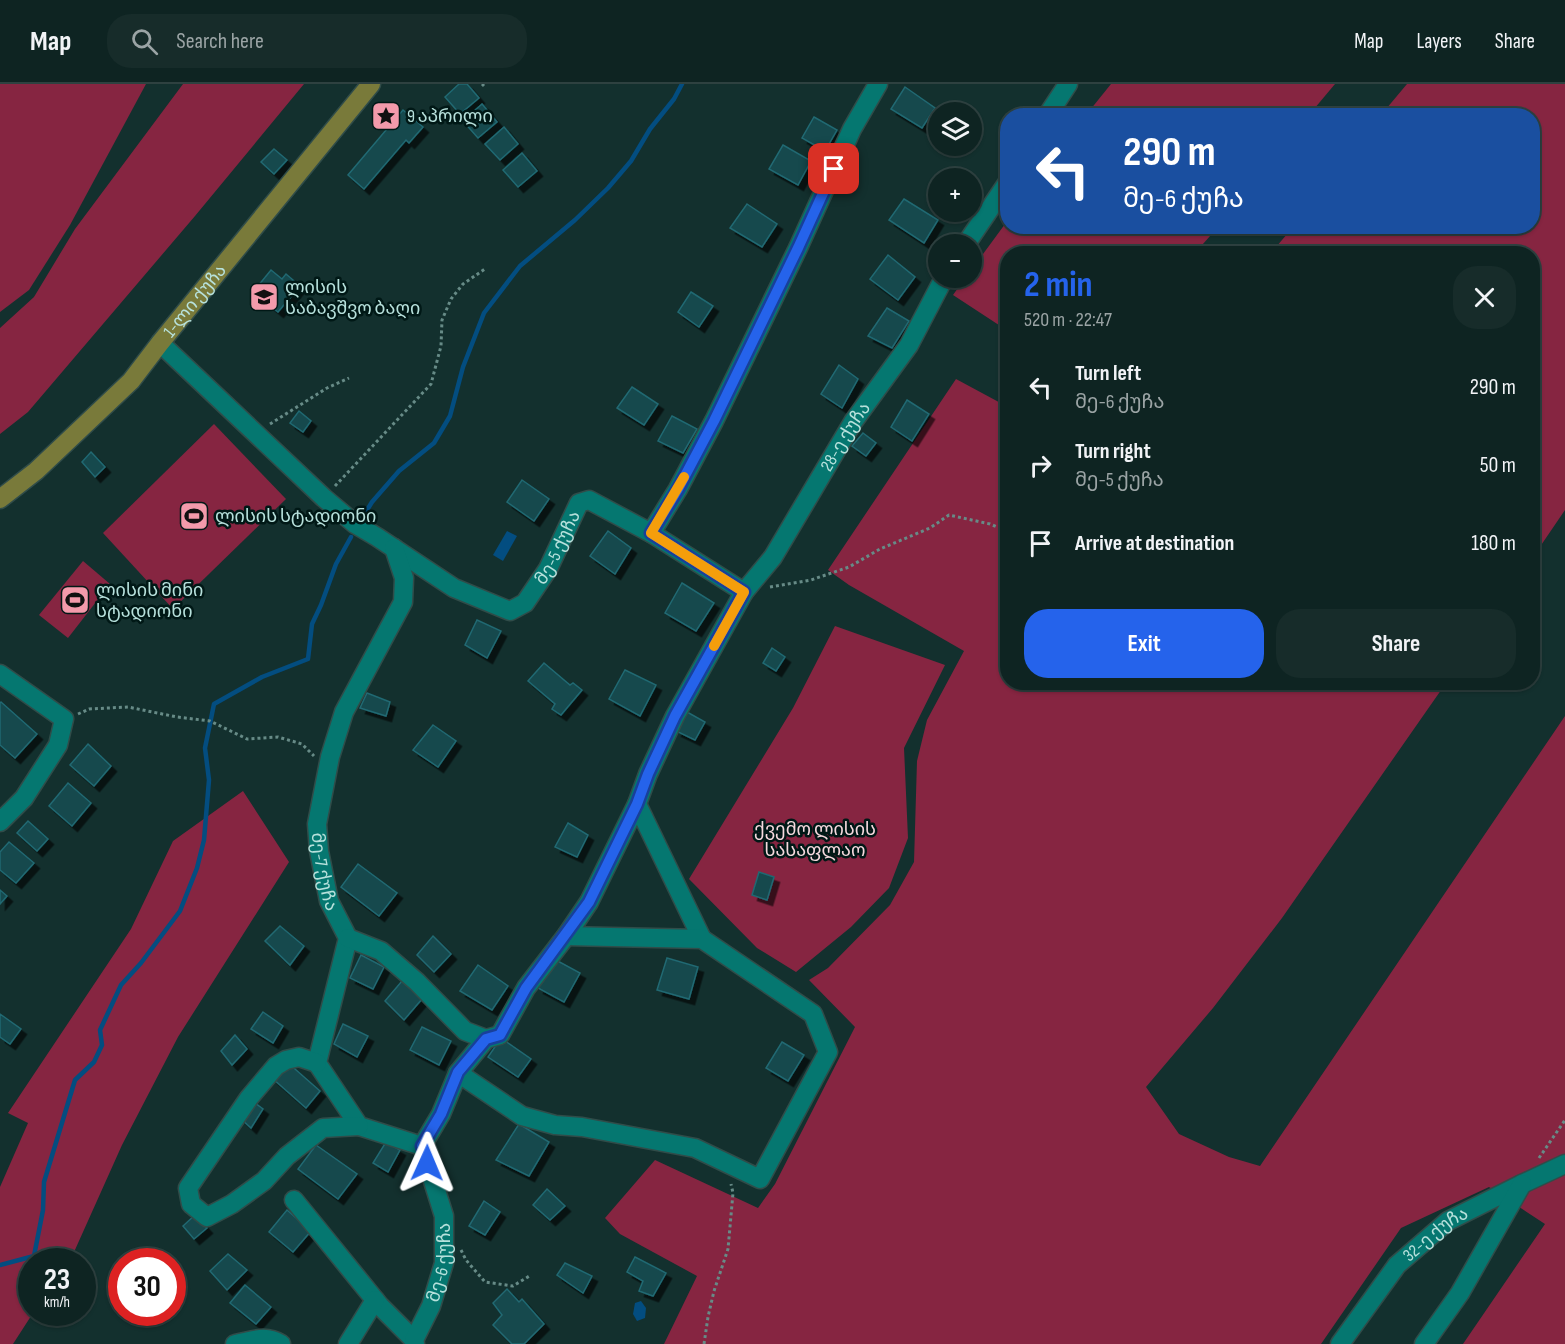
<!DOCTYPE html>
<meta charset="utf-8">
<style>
body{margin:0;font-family:"Sofia Sans Condensed","Noto Sans Georgian",sans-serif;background:#172c2a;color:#f1f3f6;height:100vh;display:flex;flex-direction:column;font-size:22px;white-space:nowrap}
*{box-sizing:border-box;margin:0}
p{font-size:20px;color:#9ba4a5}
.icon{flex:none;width:33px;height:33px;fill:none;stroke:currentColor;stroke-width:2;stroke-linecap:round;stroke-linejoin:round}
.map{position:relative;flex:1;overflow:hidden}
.panel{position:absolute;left:1000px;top:162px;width:540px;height:444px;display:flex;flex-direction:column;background:#0e2422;border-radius:24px;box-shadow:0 2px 4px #0004,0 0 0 2px #2e4140}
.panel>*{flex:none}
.top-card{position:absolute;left:1000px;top:24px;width:540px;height:126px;border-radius:24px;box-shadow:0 2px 4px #0004,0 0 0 2px #2e4140;background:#1a4fa0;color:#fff;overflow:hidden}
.buttons{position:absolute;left:928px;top:18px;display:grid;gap:12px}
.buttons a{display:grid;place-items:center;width:54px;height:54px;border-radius:50%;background:#0e2422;box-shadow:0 2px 4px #0004,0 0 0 2px #2e4140;font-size:30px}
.speed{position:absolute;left:18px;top:1164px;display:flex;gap:12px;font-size:30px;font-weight:700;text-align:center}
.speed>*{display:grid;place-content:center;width:78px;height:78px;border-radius:50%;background:#0e2422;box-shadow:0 2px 4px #0004,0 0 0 2px #2e4140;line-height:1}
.speed small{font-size:15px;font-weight:400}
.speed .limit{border:9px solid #d22;background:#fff;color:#111}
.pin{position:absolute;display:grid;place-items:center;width:51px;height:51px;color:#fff;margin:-26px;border-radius:12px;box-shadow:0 3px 9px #0006}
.me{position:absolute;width:66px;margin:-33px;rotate:1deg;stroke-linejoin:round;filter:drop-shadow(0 0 4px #0008)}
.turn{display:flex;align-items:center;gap:21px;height:126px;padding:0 24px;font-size:27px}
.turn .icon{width:78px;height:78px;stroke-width:2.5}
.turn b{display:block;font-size:42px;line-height:51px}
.round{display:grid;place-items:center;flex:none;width:63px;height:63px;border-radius:24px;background:#172c2a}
.headline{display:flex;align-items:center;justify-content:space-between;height:102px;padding:0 24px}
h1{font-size:36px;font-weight:700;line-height:45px;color:#2563eb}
.cta{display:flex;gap:12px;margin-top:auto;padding:12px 24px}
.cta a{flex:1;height:69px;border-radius:24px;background:#2563eb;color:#fff;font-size:24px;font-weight:700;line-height:69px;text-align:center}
.cta a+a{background:#172c2a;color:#f1f3f6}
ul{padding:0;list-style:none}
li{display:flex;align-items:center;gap:18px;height:78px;padding:0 24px}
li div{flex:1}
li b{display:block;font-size:22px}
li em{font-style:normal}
header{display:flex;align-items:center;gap:36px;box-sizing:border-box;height:84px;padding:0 30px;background:#0e2422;border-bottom:2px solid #2e4140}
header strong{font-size:28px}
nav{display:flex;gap:33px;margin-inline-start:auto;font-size:21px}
.search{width:420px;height:54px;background:#172c2a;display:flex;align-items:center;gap:15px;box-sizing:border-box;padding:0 21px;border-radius:24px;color:#9ba4a5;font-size:22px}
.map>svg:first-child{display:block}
.green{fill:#862541}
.water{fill:#034d80}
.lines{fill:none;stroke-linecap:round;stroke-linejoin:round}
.stream{stroke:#034d80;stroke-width:4.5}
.building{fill:#16484e;stroke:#206972;stroke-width:1.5;filter:url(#shadow)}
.minor-casing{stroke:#304c49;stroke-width:21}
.major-casing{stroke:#304c49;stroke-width:21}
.path{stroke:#678b87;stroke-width:3;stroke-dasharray:3 3;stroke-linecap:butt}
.minor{stroke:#057770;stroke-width:18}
.major{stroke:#797a3a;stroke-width:18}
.route-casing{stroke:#184099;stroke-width:15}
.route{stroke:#2563eb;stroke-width:10}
.slow{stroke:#f59e0b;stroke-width:10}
.labels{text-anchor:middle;stroke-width:5;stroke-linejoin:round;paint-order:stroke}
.poi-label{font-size:18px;fill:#b7e1dc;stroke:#001816;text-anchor:start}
.street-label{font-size:18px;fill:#b7e1dc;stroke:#001816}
.park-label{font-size:18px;fill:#f6d9de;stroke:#001816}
</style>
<header>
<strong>Map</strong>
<div class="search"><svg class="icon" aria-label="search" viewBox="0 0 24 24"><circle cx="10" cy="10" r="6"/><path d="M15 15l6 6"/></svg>Search here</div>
<nav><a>Map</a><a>Layers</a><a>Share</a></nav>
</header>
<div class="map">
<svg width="1565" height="1260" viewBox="0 0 1565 1260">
<defs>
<filter id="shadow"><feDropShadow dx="5.5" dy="5.5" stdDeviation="0" flood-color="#0009"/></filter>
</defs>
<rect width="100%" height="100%" fill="#13302e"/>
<g class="green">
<polygon points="0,0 146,0 70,141 29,206 0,228"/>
<polygon points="183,0 304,0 195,132 28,328 0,350 0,244 34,213 75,145"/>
<polygon points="1111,0 1335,0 1309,31 1086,31"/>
<polygon points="1407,0 1565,0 1565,426 1533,473 1533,170 1271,169 1293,143 1533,142 1533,32 1381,31"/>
<polygon points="1008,136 1008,142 1218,143 1195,169 1008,170 1008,247 953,211 965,194 972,194 972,185"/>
<polygon points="956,295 1008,323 1008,598 1446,599 1282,834 1213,924 1146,1003 1179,1050 1229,1073 1260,1082 1565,632 1565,1260 1463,1260 1545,1140 1489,1103 1401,1144 1321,1260 664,1260 697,1192 620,1150 605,1134 655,1076 758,1124 775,1100 855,943 809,896 828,884 890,821 914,778 917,677 927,636 964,567 849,501 828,486"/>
<polygon points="214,340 286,415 173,525 103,449"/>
<polygon points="83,477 110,500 68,554 39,531"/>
<polygon points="835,542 945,581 904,664 908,754 889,804 851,843 796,888 757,864 689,795 793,624"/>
<polygon points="243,707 289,778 178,953 122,1061 70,1177 32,1178 32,1228 33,1229 13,1260 0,1260 0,1103 28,1039 8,1029 131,845 173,757"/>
</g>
<g class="water">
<polygon points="507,447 517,452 503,477 493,471"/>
<polygon points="641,1217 646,1224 645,1234 637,1237 633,1230 635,1219"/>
</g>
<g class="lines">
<g class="stream">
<polyline points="364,431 372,418 399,387 434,359 450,332 463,283 484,229 520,182 575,136 608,104 631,77 650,45 674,15 682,0"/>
<polyline points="0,1181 34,1172 43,1126 44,1098 75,996 94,978 102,961 100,946 121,901 141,879 180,827 197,784 204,756 209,696 205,664 214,620 262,593 308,575 312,540 321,521 336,480 351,453"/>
</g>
</g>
<g class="building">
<polygon points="459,0 467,0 479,14 460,30 445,13"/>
<polygon points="905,3 935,24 922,44 891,25"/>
<polygon points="482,20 497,38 478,54 463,37"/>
<polygon points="403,26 423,43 409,59 406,56 364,105 348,91"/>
<polygon points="814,33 837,46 825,67 802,54"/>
<polygon points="504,43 518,60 500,76 485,60"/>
<polygon points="783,61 811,77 798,101 769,85"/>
<polygon points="274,65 287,76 274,90 261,78"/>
<polygon points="522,69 537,87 518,103 503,86"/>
<polygon points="904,115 938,136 924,159 889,136"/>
<polygon points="747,120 777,140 762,163 730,144"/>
<polygon points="888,171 915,193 898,216 870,195"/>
<polygon points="271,186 282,195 286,190 300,202 278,228 258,212 263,206 258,202"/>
<polygon points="691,208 713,222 699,243 678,228"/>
<polygon points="887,224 909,237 892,264 868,252"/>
<polygon points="839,281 858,295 842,324 821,310"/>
<polygon points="632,303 658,320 644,341 617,324"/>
<polygon points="907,316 929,330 912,357 891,343"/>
<polygon points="299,327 311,337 303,348 290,339"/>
<polygon points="672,332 697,345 683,369 658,357"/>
<polygon points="863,349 876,359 866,372 852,362"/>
<polygon points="91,368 105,383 95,393 82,378"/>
<polygon points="522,396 549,415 534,437 507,418"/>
<polygon points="608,447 631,464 615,490 590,472"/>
<polygon points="682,499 714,519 696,547 665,529"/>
<polygon points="477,536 501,547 487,574 465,561"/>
<polygon points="772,564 785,573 776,587 763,579"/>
<polygon points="544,579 570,601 573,599 582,606 561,631 552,625 555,620 528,597"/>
<polygon points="625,586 656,601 640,632 609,615"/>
<polygon points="367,609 390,618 386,632 360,624"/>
<polygon points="1,618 37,650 15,674 0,661 0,619"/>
<polygon points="687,628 705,638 695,656 676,647"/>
<polygon points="433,641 456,657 438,683 413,666"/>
<polygon points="88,660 111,682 94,702 70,681"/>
<polygon points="68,699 91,719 72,742 49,722"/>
<polygon points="28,737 48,755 37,767 17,749"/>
<polygon points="568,739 588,751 577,773 555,763"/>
<polygon points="9,758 34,779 16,799 0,786 0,768"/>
<polygon points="358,780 397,809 379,832 341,803"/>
<polygon points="759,788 774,793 767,816 752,811"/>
<polygon points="0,806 7,812 0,820"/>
<polygon points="280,842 304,862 290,881 265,857"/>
<polygon points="433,852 451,870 434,888 417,871"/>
<polygon points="361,871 384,883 373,905 350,894"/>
<polygon points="667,874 698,883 689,915 657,906"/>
<polygon points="554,875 580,889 564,918 538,904"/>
<polygon points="478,881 508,902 492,926 460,907"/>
<polygon points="402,897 422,915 404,936 385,917"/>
<polygon points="263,928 283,942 273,959 251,945"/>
<polygon points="0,930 21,945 10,960 0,953"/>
<polygon points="343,940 368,952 357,973 334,960"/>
<polygon points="422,943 451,957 439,981 410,966"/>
<polygon points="235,951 247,965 232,981 221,967"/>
<polygon points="501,954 531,975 518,993 488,973"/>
<polygon points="782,958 804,971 788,997 766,984"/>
<polygon points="287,978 320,1007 306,1024 272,994"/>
<polygon points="251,1016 263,1025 251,1044 239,1033"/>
<polygon points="519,1040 549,1058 529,1092 496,1076"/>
<polygon points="386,1058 400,1066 388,1088 373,1079"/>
<polygon points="316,1061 357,1090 338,1115 298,1085"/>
<polygon points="547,1105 565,1122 550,1136 533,1121"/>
<polygon points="484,1117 500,1128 485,1151 469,1142"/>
<polygon points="287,1126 311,1147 293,1168 269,1148"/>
<polygon points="195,1131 207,1144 194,1155 183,1142"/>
<polygon points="228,1170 247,1186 227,1206 210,1187"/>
<polygon points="635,1173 666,1189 653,1212 639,1207 643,1197 627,1188"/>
<polygon points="565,1179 592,1192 583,1209 557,1191"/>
<polygon points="245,1201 271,1223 256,1240 230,1219"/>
<polygon points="507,1205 519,1218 522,1215 544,1240 524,1260 512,1260 493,1241 502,1231 493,1219"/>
</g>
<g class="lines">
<g class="minor-casing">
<g id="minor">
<polyline points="1047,32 1068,0"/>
<polyline points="966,160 1008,98"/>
<path id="s1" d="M160,259L324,414L355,440L377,453L454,504L510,527L525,519L548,485L579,419L589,416L651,449L678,405L714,337L798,164L852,45L878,0"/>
<path id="s2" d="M394,464L404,494L403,518L344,628L330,673L317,740L319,767L329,817L348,854L317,979L359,1042L422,1062"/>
<path id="s3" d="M744,508L773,473L853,338L909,261L944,194"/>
<polyline points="0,590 64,635 58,661 24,714 0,738"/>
<polyline points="637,720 702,855"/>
<polyline points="348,854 381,867 417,898 465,947 486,955"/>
<polyline points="317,979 299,973 286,976 276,982 249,1014 188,1104 191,1120 207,1133 232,1120 264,1097 287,1072 323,1044 359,1042"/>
<polyline points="458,989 522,1032 555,1041 582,1043 695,1064 760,1095 828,968 813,930 702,855 566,852"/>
<polyline points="294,1116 380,1222 414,1256"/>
<path d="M235,1260C252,1257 265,1250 281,1260"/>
<polyline points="348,1260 375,1216"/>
<path id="s4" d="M415,1260L414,1256L431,1222L444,1179V1132L422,1062L441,1030L458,989L486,955L500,951L526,904L566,852L589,818L637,720L648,690L675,632L744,508L651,449"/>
<path id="s5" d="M1340,1260L1397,1181L1448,1137L1522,1100L1565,1080"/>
<polyline points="1424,1260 1460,1209 1522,1100"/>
</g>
</g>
<g class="major-casing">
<g id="major">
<path id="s6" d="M0,415L36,387L131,297L160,259L371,0"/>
</g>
</g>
<g class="path">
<polyline points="482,0 484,2"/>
<polyline points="270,340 327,304 349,294"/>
<polyline points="335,402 431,300 441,262 442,236 451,215 463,200 485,185"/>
<polyline points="770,503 811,496 849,483 880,465 930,444 949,431 990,440 997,443"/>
<polyline points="78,630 89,625 128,623 177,633 210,637 247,655 278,653 302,660 314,672"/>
<polyline points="1539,1074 1565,1036"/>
<polyline points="461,1166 466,1176 485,1198 513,1202 531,1191"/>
<polyline points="704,1260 708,1233 714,1207 728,1165 733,1109 731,1100"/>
</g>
<use href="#minor" class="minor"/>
<use href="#major" class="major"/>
</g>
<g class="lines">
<g class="route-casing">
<polyline id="route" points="427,1079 422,1062 441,1030 458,988 486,955 500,951 526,904 589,818 637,720 648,690 675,632 744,508 651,449 678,405 714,337 798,164 834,85"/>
</g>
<use href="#route" class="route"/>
<polyline class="slow" points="684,393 651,449 744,508 714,562"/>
</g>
<defs>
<g id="sight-square" transform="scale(1.5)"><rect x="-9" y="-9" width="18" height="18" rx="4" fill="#f39aab" stroke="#001816"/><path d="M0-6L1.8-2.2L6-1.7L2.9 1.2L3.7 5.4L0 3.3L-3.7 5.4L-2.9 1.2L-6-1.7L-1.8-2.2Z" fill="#111"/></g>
<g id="school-square" transform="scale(1.5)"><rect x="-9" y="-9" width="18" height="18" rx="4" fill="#f39aab" stroke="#001816"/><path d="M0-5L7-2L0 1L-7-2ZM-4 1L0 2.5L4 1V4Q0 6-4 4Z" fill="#111"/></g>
<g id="stadium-square" transform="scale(1.5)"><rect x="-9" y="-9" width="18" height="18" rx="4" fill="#f39aab" stroke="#001816"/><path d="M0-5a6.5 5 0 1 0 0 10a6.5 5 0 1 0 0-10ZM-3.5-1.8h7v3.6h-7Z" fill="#111"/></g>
</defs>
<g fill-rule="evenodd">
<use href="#sight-square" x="386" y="32"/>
<use href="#school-square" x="264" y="213"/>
<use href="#stadium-square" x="194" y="432"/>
<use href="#stadium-square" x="75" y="516"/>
</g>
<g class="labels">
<g class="poi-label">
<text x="407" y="38">9 აპრილი</text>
<text x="285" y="209">ლისის<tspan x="285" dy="21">საბავშვო ბაღი</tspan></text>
<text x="215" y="438">ლისის სტადიონი</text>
<text x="96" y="512">ლისის მინი<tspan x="96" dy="21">სტადიონი</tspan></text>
</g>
<g class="street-label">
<text dy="6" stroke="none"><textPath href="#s6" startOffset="279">1-ლი ქუჩა</textPath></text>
<text dy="6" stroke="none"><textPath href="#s3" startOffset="186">28-ე ქუჩა</textPath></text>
<text dy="6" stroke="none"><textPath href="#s1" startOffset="526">მე-5 ქუჩა</textPath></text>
<text dy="6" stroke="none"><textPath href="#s2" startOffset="344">მე-7 ქუჩა</textPath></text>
<text dy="6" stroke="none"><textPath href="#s5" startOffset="147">32-ე ქუჩა</textPath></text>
<text dy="6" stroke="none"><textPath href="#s4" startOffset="87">მე-6 ქუჩა</textPath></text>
</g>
<g class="park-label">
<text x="815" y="751">ქვემო ლისის<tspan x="815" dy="21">სასაფლაო</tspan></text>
</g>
</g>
</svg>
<div class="buttons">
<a><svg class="icon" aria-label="layers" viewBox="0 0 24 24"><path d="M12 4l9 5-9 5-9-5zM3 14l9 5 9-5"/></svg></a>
<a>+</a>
<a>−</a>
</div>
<div class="speed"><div>23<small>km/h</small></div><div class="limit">30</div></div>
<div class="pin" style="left:834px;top:85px;background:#d93025"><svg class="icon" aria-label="arrive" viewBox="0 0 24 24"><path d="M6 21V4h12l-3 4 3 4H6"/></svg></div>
<svg class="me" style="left:427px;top:1079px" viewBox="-20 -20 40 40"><path d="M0-17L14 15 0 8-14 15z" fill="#2563eb" stroke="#fff" stroke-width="4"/></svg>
<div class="top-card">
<div class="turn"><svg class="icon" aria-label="left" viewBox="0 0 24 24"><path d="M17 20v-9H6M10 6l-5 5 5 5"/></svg><div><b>290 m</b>მე-6 ქუჩა</div></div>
</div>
<section class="panel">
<div class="headline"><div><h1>2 min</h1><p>520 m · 22:47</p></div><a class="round"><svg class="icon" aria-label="close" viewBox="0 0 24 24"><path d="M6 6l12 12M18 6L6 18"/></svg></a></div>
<ul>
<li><svg class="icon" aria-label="left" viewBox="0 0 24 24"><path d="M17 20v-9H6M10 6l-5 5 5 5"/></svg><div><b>Turn left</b><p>მე-6 ქუჩა</p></div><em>290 m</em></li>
<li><svg class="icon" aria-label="right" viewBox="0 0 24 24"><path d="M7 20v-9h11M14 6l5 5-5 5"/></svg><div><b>Turn right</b><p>მე-5 ქუჩა</p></div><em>50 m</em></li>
<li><svg class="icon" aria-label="arrive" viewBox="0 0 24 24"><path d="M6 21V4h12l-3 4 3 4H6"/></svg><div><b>Arrive at destination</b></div><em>180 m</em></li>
</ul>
<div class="cta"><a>Exit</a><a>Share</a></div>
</section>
</div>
